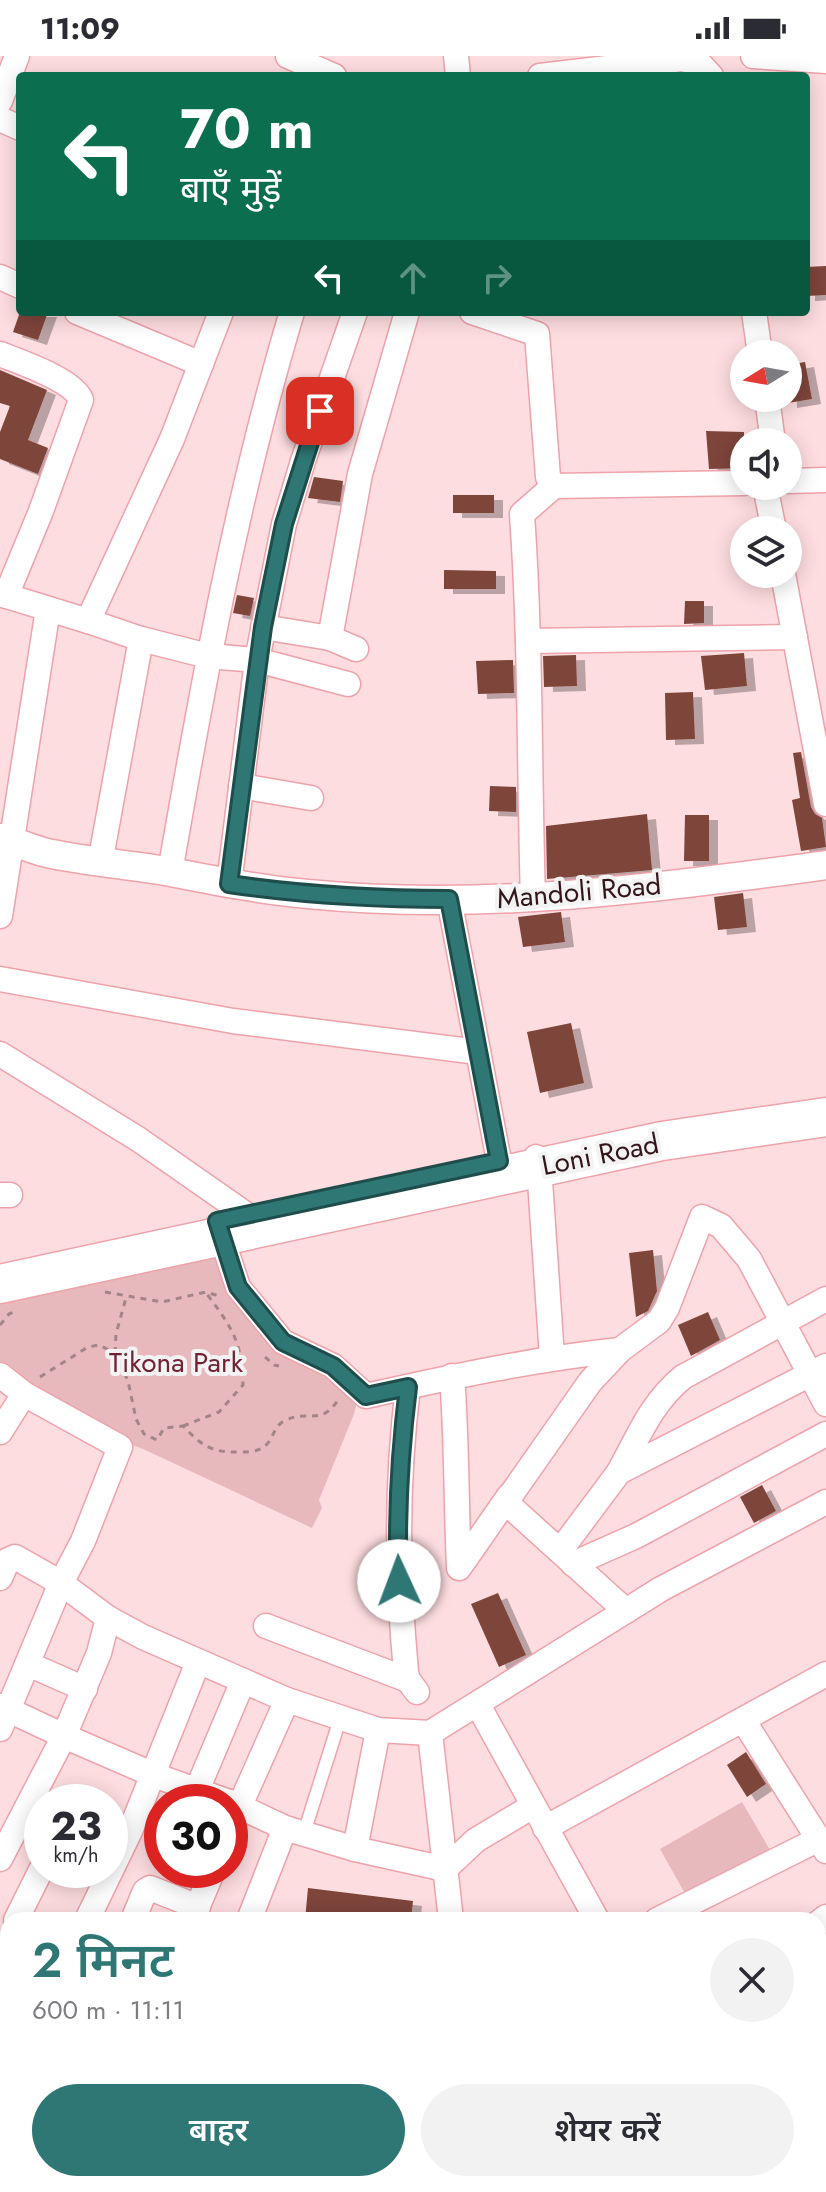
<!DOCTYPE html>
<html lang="hi">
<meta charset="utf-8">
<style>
body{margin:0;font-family:Jost,"Noto Sans Devanagari",sans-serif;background:#f2f2f3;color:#2b2b33;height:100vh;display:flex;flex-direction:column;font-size:30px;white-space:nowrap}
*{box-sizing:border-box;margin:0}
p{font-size:26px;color:#7c7c81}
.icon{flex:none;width:44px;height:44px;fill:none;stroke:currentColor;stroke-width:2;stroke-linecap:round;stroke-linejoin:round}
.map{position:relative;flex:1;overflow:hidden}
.sheet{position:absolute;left:0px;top:1856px;width:826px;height:280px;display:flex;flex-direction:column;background:#fff;border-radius:24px 24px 0 0;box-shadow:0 4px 20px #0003}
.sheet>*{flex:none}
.hud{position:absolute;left:16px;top:16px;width:794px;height:244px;border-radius:8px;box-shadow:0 4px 20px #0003;background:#0b6e4f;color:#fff;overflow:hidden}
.needle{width:52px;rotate:259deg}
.buttons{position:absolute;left:730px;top:284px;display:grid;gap:16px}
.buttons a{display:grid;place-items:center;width:72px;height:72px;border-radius:50%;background:#fff;box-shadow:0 4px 20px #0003;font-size:40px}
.speed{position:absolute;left:24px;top:1728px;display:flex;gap:16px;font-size:40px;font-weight:700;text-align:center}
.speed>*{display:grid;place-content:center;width:104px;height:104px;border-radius:50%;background:#fff;box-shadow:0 4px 20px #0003;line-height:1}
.speed small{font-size:20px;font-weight:400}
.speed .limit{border:12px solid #d22;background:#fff;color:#111}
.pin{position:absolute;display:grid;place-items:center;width:68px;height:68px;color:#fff;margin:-34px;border-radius:16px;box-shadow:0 4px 12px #0006}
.me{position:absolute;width:88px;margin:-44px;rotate:358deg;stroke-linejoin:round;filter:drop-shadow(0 0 6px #0008)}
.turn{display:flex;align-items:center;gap:28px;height:168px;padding:0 32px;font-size:36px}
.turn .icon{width:104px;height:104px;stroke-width:2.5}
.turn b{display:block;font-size:56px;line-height:68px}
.lanes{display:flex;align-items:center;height:76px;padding:0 32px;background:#0003;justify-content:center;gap:40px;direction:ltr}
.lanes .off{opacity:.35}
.round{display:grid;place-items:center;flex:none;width:84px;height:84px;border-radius:42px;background:#f2f2f3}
.head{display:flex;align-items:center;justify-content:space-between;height:136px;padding:0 32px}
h1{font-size:48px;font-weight:600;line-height:60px;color:#2e7774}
.button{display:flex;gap:16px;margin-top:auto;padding:16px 32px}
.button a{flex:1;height:92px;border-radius:48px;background:#2e7774;color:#fff;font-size:32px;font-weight:600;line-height:92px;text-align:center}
.button a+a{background:#f2f2f3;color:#2b2b33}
.status{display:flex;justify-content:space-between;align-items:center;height:56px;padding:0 40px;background:#fff;direction:ltr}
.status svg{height:22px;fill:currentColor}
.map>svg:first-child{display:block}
.green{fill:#e7b9bd}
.building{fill:#7e453a;filter:url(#shadow)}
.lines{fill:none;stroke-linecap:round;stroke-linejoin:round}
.service-casing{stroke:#eea2aa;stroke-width:15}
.minor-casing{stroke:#eea2aa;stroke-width:27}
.tertiary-casing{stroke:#eea2aa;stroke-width:31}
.trunk-casing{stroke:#eea2aa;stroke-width:41}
.path{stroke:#a38488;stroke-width:3;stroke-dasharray:6 6;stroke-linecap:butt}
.service{stroke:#fff;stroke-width:12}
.minor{stroke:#fff;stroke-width:24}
.tertiary{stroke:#fff;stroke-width:28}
.trunk{stroke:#fff;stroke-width:38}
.route-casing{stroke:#1e4d4b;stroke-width:20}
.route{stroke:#2e7774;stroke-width:14}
.labels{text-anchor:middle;stroke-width:8;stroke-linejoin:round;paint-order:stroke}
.street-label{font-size:28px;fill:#32161a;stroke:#f3f3f3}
.park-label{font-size:28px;fill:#712233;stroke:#f3f3f3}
</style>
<div class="status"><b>11:09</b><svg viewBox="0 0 49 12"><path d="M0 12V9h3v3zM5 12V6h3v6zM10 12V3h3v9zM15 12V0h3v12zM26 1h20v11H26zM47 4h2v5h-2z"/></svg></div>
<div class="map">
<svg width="826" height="2136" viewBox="0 0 826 2136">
<defs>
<filter id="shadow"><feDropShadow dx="9" dy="5" stdDeviation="0" flood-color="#0004"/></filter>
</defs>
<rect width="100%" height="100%" fill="#fedde0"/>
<g class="green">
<polygon points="217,1202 296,1296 358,1342 354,1358 319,1444 322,1452 312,1472 143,1393 103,1378 0,1316 0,1243"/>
<polygon points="742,1746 770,1794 687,1841 660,1793"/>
</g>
<g class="building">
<polygon points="826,210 826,239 806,240 806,211"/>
<polygon points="20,256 48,256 38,284 13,276"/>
<polygon points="805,306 812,343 788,347 788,309"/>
<polygon points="0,314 47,334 28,384 48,392 38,418 0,403 0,376 10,350 0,347"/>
<polygon points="706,375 744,376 744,412 709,413"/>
<polygon points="314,421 343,425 340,446 308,442"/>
<rect x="453" y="439" width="41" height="18"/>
<polygon points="444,514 496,515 496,533 444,533"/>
<polygon points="237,539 254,542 250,560 233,557"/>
<polygon points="685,545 704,545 704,567 684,568"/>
<polygon points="744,597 747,630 705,634 701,600"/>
<polygon points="576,599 577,630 544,631 543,600"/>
<polygon points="513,604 514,637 478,638 476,605"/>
<polygon points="693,636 695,683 666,684 665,637"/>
<polygon points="801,696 811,751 815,758 822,762 826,791 801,795 792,744 800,742 793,697"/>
<polygon points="490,730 516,731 516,756 489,755"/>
<polygon points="647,758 652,814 547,823 546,770"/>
<polygon points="685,759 709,759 709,805 684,805"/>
<polygon points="743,837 747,871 718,874 714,841"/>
<polygon points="561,856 565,886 523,891 518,861"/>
<polygon points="571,967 584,1027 540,1037 527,976"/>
<polygon points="653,1194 657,1235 648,1255 636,1261 629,1197"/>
<polygon points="708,1256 720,1284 691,1300 678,1269"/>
<polygon points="762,1429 776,1455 754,1467 740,1441"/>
<polygon points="498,1537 526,1599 499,1611 471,1548"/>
<polygon points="746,1696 766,1728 747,1741 727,1709"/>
<polygon points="308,1832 413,1845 411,1864 356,1864 332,1861 331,1864 305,1864"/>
</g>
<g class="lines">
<g class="service-casing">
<polyline id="service" points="304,1777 340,1663"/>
</g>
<g class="minor-casing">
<g id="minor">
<polyline points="288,0 334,20"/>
<polyline points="456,0 458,20"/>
<polyline points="753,0 826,5"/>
<polyline points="540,20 682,3 699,7 711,20"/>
<polyline points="0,45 17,0"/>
<polyline points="0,63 20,72"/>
<polyline points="0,221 20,230"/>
<polyline points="77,256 201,308"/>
<polyline points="472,256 537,278 548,421 554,430 744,427"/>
<polyline points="754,256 760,298"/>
<path d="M0,298C20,306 74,324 81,344L41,455L6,540"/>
<polyline points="767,342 773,386"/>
<polyline points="788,425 826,424"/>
<polyline points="765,430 774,474"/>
<polyline points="783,518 826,748"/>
<polyline points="0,538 88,565"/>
<polyline points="263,571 330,582 356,593"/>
<polyline points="330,582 360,418 407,256"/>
<polyline points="141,583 208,600 257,604 348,628"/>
<polyline points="528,585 795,581"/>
<polyline points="241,730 311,742"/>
<polyline points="100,807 141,583 88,565 172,383 221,256"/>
<path d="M170,816C203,627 237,439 292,256"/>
<polyline points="229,828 257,604 284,468 303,405 355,256"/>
<polyline points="449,843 499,1105"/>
<path d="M533,843C529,715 531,586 522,458L554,430"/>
<polyline points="0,860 48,553"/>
<polyline points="0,923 233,965 478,996"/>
<polyline points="0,998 138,1083 247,1159"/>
<polyline points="536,1101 540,1125 552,1301"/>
<polyline points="0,1139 10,1139"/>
<path d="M218,1170L238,1231L283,1286L333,1310L366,1340C450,1321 534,1303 620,1294"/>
<polyline points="0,1319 24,1338 120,1391 83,1485 61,1527 108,1562 143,1581 287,1644"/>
<path d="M452,1320C457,1384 456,1447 459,1512L509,1440"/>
<path d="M408,1331C396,1429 397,1518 406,1616L408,1624L417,1636"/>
<polyline points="0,1376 24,1338"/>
<path d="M619,1416C638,1381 652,1346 683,1321L826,1243"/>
<polyline points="560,1495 619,1416 826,1310"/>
<polyline points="573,1508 636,1480 826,1378"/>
<polyline points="0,1522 8,1504 15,1501 61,1527 0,1673"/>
<polyline points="626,1555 512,1452 508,1443 590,1326 620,1294 659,1265 667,1252 702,1161 721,1170 749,1203 826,1348"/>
<polyline points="108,1562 99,1597 64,1680 154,1719 229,1746"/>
<polyline points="266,1570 408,1624"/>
<polyline points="28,1608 85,1633"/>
<polyline points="478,1649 597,1864"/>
<polyline points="0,1650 64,1680 0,1803"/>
<polyline points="743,1664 826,1795"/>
<polyline points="430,1677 451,1864"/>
<polyline points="197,1734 243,1625"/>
<polyline points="230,1746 285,1772 355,1793 445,1813 476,1784 533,1750"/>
<polyline points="230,1772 287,1644 378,1674 430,1677 661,1533 826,1446"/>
<polyline points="545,1772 826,1618"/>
<polyline points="355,1793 378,1674"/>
<polyline points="16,1864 42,1812"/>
<polyline points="87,1864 131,1773 198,1606"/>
<polyline points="133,1864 145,1835 150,1832 198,1851"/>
<polyline points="192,1864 213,1814"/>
<polyline points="249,1864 285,1772"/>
<polyline points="657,1864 819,1783"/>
<polyline points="818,1867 826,1861"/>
<polyline points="8,1889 8,1900"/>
<polyline points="0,1987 8,1988"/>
<polyline points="818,2103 826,2113"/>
<polyline points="17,2128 17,2136"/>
<polyline points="83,2128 83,2136"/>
<polyline points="235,2128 241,2136"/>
<polyline points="366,2128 385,2136"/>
<polyline points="619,2128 625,2136"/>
<polyline points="443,2136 445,2128"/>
</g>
</g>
<g class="tertiary-casing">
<g id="tertiary">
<path d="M0,782C18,786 34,795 52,798C91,806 132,809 171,816C217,825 262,834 308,838C482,855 655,833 826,809"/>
<polyline points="818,2065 826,2059"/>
<polyline points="724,2136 735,2128"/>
</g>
</g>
<g class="trunk-casing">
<polyline id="trunk" points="0,1228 662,1085 826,1061"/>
</g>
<g class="path">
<polyline points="105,1236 162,1246 206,1236 219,1240"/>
<polyline points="0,1269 9,1258 14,1256"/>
<polyline points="115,1297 116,1278 126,1242"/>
<polyline points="265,1301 274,1309 279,1310"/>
<path d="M40,1321L88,1291L99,1289L115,1297L128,1325L136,1363L144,1378L157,1384L164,1372L183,1370C204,1392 213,1397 243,1396C251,1396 260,1395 266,1389C274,1382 273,1371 284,1365C309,1352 319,1372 339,1343"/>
<path d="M183,1370L219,1356L243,1329C242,1285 232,1272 207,1238"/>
</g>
<use href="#service" class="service"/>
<use href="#minor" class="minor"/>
<use href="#tertiary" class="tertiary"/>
<use href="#trunk" class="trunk"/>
</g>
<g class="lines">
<g class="route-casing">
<path id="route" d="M320,355L284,468L263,571L229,828C303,839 375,843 449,843L499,1105L217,1165L238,1231L283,1286L333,1310L366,1340L408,1331C400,1396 396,1459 399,1525"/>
</g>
<use href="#route" class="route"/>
</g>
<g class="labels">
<g class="street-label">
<text transform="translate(579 835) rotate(-5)" y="10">Mandoli Road</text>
<text transform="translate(600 1098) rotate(-11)" y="10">Loni Road</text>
</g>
<g class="park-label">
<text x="176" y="1316">Tikona Park</text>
</g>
</g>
</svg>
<div class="buttons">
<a><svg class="needle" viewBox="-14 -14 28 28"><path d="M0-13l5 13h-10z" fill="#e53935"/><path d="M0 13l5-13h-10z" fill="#7c7c81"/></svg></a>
<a><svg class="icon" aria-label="sound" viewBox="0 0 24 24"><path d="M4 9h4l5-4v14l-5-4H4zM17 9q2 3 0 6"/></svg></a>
<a><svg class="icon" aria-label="layers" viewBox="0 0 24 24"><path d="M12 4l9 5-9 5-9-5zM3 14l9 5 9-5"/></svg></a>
</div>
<div class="speed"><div>23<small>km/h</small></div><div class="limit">30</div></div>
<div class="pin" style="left:320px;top:355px;background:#d93025"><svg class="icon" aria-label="arrive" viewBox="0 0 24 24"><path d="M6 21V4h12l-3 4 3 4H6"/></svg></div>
<svg class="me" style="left:399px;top:1525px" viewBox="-20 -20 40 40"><circle r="19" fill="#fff"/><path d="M0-13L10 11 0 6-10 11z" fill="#2e7774"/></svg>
<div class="hud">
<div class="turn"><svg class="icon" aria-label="left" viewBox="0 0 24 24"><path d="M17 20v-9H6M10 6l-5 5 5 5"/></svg><div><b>70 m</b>बाएँ मुड़ें</div></div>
<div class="lanes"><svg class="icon" aria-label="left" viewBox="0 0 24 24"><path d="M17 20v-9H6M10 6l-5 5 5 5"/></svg><svg class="icon off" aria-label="ahead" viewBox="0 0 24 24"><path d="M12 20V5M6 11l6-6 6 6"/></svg><svg class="icon off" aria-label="right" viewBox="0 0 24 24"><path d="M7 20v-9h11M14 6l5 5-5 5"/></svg></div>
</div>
<section class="sheet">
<div class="head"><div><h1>2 मिनट</h1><p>600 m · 11:11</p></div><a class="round"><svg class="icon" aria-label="close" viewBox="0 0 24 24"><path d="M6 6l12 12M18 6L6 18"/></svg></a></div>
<div class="button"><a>बाहर</a><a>शेयर करें</a></div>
</section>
</div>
